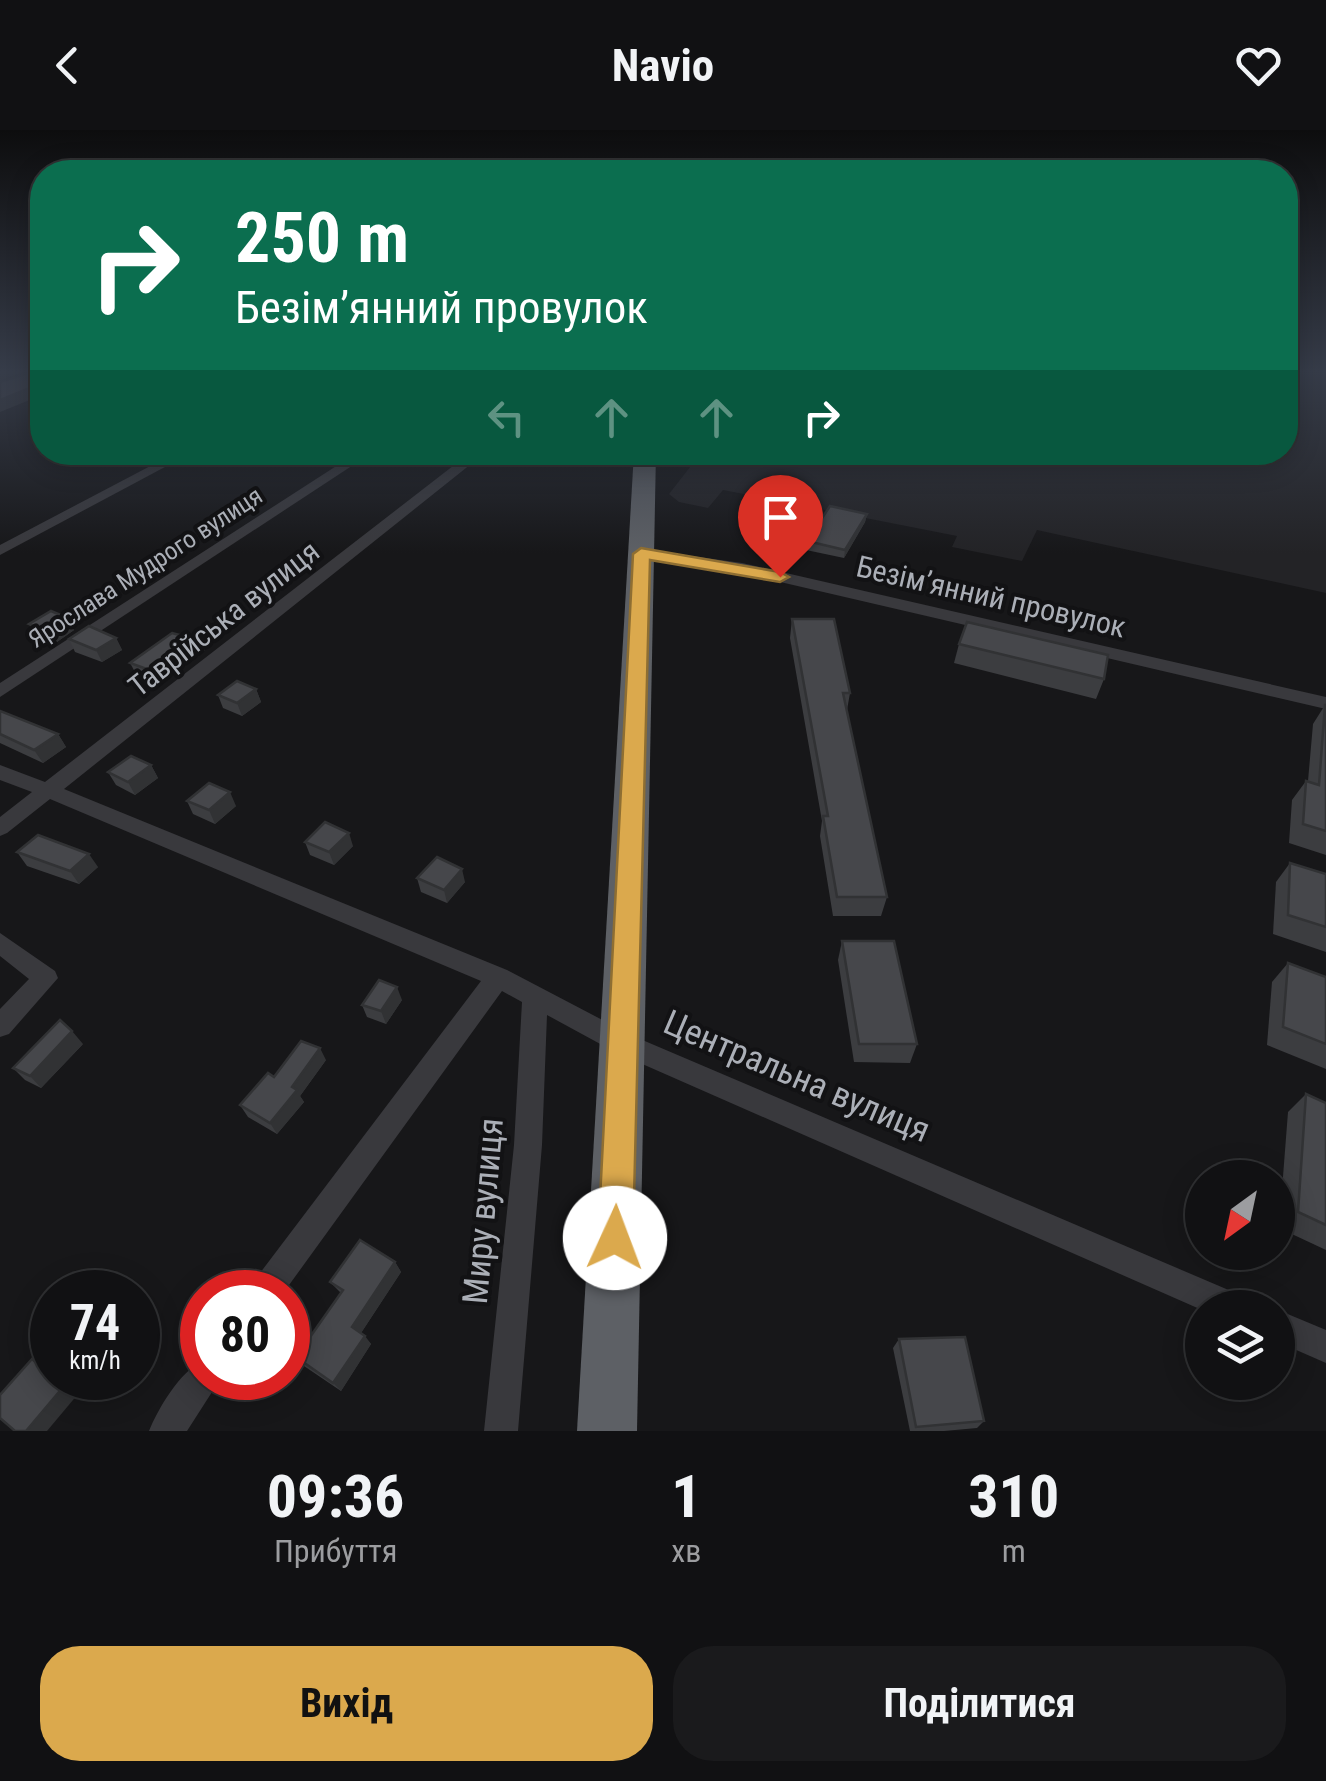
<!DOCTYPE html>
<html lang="uk">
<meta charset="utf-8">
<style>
body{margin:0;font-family:"Roboto Condensed",sans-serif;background:#1a1a1c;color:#f1f3f6;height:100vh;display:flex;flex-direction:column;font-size:38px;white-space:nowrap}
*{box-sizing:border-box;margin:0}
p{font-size:32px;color:#9c9da0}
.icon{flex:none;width:55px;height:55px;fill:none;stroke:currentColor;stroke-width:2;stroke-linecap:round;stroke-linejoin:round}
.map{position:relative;height:1301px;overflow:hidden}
.side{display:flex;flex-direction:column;background:#111113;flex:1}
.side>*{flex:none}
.hud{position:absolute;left:30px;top:30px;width:1268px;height:305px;border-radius:40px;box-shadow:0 5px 25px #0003,0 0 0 2px #303133;background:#0b6e4f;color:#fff;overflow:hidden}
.needle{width:65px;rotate:213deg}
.buttons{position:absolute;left:1185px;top:1030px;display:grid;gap:20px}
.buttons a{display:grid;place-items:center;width:110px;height:110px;border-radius:50%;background:#111113;box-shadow:0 5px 25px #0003,0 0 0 2px #303133;font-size:50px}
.speed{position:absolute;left:30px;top:1140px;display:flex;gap:20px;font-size:50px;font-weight:700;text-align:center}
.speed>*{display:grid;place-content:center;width:130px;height:130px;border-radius:50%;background:#111113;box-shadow:0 5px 25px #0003,0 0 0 2px #303133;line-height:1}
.speed small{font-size:25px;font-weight:400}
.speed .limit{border:15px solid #d22;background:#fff;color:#111}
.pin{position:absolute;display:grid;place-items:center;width:85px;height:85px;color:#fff;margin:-102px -42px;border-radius:50% 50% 50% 0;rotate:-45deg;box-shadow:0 0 10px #0007}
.pin .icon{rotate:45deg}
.me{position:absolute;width:110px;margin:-55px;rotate:2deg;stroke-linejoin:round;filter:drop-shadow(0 0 8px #0008)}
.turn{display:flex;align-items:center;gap:35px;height:210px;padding:0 40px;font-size:45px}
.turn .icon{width:130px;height:130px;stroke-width:2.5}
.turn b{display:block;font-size:70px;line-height:85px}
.lanes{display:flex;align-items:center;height:95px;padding:0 40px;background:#0003;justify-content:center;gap:50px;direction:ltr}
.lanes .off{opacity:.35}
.eta{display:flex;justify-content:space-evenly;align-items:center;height:170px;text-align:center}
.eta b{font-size:60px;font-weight:700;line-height:70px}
.action{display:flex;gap:20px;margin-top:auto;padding:20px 40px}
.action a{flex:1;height:115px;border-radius:40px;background:#dba94d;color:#111;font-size:40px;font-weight:700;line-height:115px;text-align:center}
.action a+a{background:#1a1a1c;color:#f1f3f6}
header{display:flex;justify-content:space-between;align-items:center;height:130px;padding:0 40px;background:#111113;font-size:45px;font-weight:700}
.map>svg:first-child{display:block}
.built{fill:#232326}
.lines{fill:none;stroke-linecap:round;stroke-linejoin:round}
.minor{fill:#39393d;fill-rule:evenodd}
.trunk{fill:#5d6065;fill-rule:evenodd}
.wall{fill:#3c3d40}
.shaded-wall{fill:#313234}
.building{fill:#46474b;stroke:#313234;stroke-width:2.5}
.route{fill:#dba94d;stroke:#8e6e32;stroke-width:2.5}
.labels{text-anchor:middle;stroke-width:8;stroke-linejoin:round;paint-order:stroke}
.far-street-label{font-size:25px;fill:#abafb7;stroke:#121214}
.street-label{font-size:30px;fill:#abafb7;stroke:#121214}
.near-street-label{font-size:35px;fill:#abafb7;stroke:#121214}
</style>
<header><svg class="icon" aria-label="back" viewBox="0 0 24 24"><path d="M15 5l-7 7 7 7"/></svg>Navio<svg class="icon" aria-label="heart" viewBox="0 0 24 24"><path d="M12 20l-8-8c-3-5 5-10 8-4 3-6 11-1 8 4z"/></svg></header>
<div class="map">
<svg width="1326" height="1301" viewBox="0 0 1326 1301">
<rect width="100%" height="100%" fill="#171719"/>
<polygon class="built" points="1285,241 1326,243 1326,463 1037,400 1022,431 952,417 957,406 723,360 708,378 679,372 669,364 701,323 1285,322"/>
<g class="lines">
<g class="minor">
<polygon points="177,322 193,322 0,425 0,415"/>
<polygon points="358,322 373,322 0,567 0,553"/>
<polygon points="471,322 486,322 64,659 507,840 633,906 1245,1167 1250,1178 1202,1178 1202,1180 615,922 547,885 542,1015 518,1301 484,1301 514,1015 522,872 502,861 284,1162 249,1162 254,1151 481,851 50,669 7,703 0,706 0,687 32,662 0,650 0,635 45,652"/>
<polygon points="641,419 742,433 1326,567 1326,579 742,443 636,426 634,423"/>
<polygon points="0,803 55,841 58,848 9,904 0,907 0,879 29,849 0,826"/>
<polygon points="1278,1180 1326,1200 1326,1233 1278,1212"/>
<path d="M202,1232V1248H221L187,1301H149C158,1279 180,1241 202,1232Z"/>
</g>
<polygon class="trunk" points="634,322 656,322 637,1301 577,1301"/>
</g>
<g class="wall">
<polygon points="867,384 865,392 844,428 806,420 807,411"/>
<polygon points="792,489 850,563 847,580 887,767 881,786 833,786 820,706 822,691 790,508"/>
<polygon points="29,494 74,500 54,514 36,507"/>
<polygon points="116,508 122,520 102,532 75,522 69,509"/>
<polygon points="959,514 1104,549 1096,569 954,533"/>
<polygon points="205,520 160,552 135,542 130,533"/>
<polygon points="256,559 261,572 242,586 223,578 218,565"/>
<polygon points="1325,575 1326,575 1326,725 1289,713 1292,670 1306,651 1308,651 1313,594"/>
<polygon points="0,581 58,604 66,617 43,633 0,613"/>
<polygon points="151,635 158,648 135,665 116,655 108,642"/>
<polygon points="187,671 236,676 215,694 193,684"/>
<polygon points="305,712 353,716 334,735 310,725"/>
<polygon points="17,722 98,737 79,754 27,736"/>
<polygon points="1290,733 1326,744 1326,822 1273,804 1276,752"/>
<polygon points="417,748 465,752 447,773 421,762"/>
<polygon points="842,811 917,914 910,933 854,932 838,830"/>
<polygon points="1288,833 1326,847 1326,939 1267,915 1272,852"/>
<polygon points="402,870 386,894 367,887 362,875"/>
<polygon points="83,914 41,958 25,950 13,938"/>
<polygon points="326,930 300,966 304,972 277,1004 248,987 240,975 274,947"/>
<polygon points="1306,964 1326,973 1326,1120 1279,1098 1288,982"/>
<polygon points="395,1132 401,1142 361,1203 371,1214 341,1261 304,1236 296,1227 341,1163 330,1152"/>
<polygon points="899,1209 984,1291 977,1298 944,1301 910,1301 893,1218"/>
</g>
<g class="shaded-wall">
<polygon points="0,241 26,241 0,251"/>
<polygon points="42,253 42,265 0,282 0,270"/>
<polygon points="867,384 865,392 844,428 845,420"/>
<polygon points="68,488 74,500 54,514 47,501"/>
<polygon points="116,508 122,520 102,532 96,520"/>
<polygon points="202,511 205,520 160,552 155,542"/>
<polygon points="256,559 261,572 242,586 237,573"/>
<polygon points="58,604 66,617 43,633 34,620"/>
<polygon points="151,635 158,648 135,665 128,652"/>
<polygon points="230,662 236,676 215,694 209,680"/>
<polygon points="349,703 353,716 334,735 329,722"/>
<polygon points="89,724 98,737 79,754 70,741"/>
<polygon points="462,739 465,752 447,773 444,760"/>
<polygon points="397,857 402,870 386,894 381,881"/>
<polygon points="72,901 83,914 41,958 30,946"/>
<polygon points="320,918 326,930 300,966 304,972 277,1004 270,993 292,957"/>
<polygon points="395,1132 401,1142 359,1206 352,1197"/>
<polygon points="365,1206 371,1214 341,1261 333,1253"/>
<polygon points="32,1229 52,1243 52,1246"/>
<polygon points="54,1248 58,1248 78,1264 47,1301 26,1301"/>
</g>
<g class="building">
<polygon points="35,241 42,241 42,253 0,270 0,252"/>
<polygon points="830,376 867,384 845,420 807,411"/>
<polygon points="51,481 68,488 47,501 29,494"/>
<polygon points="792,489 834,489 850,563 843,563 887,767 837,767 823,686 828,686"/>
<polygon points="967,492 1108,525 1104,549 959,514"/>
<polygon points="89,496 116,508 96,520 69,509"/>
<polygon points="172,503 202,511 155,542 130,533"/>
<polygon points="237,551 256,559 237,573 218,565"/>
<polygon points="1325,575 1326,575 1326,701 1303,694 1306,651 1319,655"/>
<polygon points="0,581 58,604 34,620 0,604"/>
<polygon points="131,626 151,635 128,652 108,642"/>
<polygon points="209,653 230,662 209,680 187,671"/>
<polygon points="325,692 349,703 329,722 305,712"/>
<polygon points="38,705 89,724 70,741 17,722"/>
<polygon points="437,727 462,739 444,760 417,748"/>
<polygon points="1290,733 1326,744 1326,797 1288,785"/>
<polygon points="842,811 894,811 917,914 859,914"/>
<polygon points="1288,833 1326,847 1326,914 1283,897"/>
<polygon points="379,850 397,857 381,881 362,875"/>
<polygon points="60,890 72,901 30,946 13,938"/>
<polygon points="301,911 320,918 292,957 297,960 270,993 240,975 268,943 274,947"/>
<polygon points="1306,964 1326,973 1326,1095 1298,1082"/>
<polygon points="360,1110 395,1132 352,1197 365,1206 333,1253 296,1227 343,1160 330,1152"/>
<polygon points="94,1155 104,1162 87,1162"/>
<polygon points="965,1207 984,1291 916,1297 899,1209"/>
<polygon points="32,1229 64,1256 26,1301 15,1301 0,1288 0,1265"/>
</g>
<linearGradient id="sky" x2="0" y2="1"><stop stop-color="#0d0d0e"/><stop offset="0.57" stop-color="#363c49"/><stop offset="1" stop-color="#363c49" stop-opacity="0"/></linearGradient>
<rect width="1326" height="423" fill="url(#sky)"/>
<polygon class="route" points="641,418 780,442 789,447 780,452 650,430 633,1108 627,1120 615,1125 603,1120 598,1108 633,424"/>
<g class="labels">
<g class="far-street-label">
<text transform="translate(145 437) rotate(-33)" y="9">Ярослава Мудрого вулиця</text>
</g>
<g class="street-label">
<text transform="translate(991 467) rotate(13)" y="10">Безімʼянний провулок</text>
<text transform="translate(224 489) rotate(-38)" y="10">Таврійська вулиця</text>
</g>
<g class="near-street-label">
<text transform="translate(797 946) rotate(23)" y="12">Центральна вулиця</text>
<text transform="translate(483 1081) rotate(-85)" y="12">Миру вулиця</text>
</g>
</g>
</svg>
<div class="buttons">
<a><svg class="needle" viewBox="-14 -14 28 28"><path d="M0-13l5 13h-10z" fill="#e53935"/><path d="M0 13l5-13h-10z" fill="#9c9da0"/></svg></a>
<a><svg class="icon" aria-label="layers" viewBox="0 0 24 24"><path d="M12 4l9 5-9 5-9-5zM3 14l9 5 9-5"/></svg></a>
</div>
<div class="speed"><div>74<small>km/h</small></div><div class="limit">80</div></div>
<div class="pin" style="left:780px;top:447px;background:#d93025"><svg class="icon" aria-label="arrive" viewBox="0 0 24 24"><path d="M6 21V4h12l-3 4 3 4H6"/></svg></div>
<svg class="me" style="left:615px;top:1108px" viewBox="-20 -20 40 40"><circle r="19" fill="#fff"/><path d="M0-13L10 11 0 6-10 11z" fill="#dba94d"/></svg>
<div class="hud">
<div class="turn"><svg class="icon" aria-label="right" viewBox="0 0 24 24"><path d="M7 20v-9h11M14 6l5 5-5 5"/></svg><div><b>250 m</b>Безімʼянний провулок</div></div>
<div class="lanes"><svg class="icon off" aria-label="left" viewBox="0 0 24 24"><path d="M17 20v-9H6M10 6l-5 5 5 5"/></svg><svg class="icon off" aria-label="ahead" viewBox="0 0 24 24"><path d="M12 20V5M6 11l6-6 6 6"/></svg><svg class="icon off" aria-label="ahead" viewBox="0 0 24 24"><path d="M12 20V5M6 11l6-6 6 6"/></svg><svg class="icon" aria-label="right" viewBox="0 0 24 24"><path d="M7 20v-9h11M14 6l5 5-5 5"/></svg></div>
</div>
</div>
<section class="side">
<div class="eta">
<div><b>09:36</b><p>Прибуття</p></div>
<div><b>1</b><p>хв</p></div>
<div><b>310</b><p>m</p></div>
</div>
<div class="action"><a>Вихід</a><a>Поділитися</a></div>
</section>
